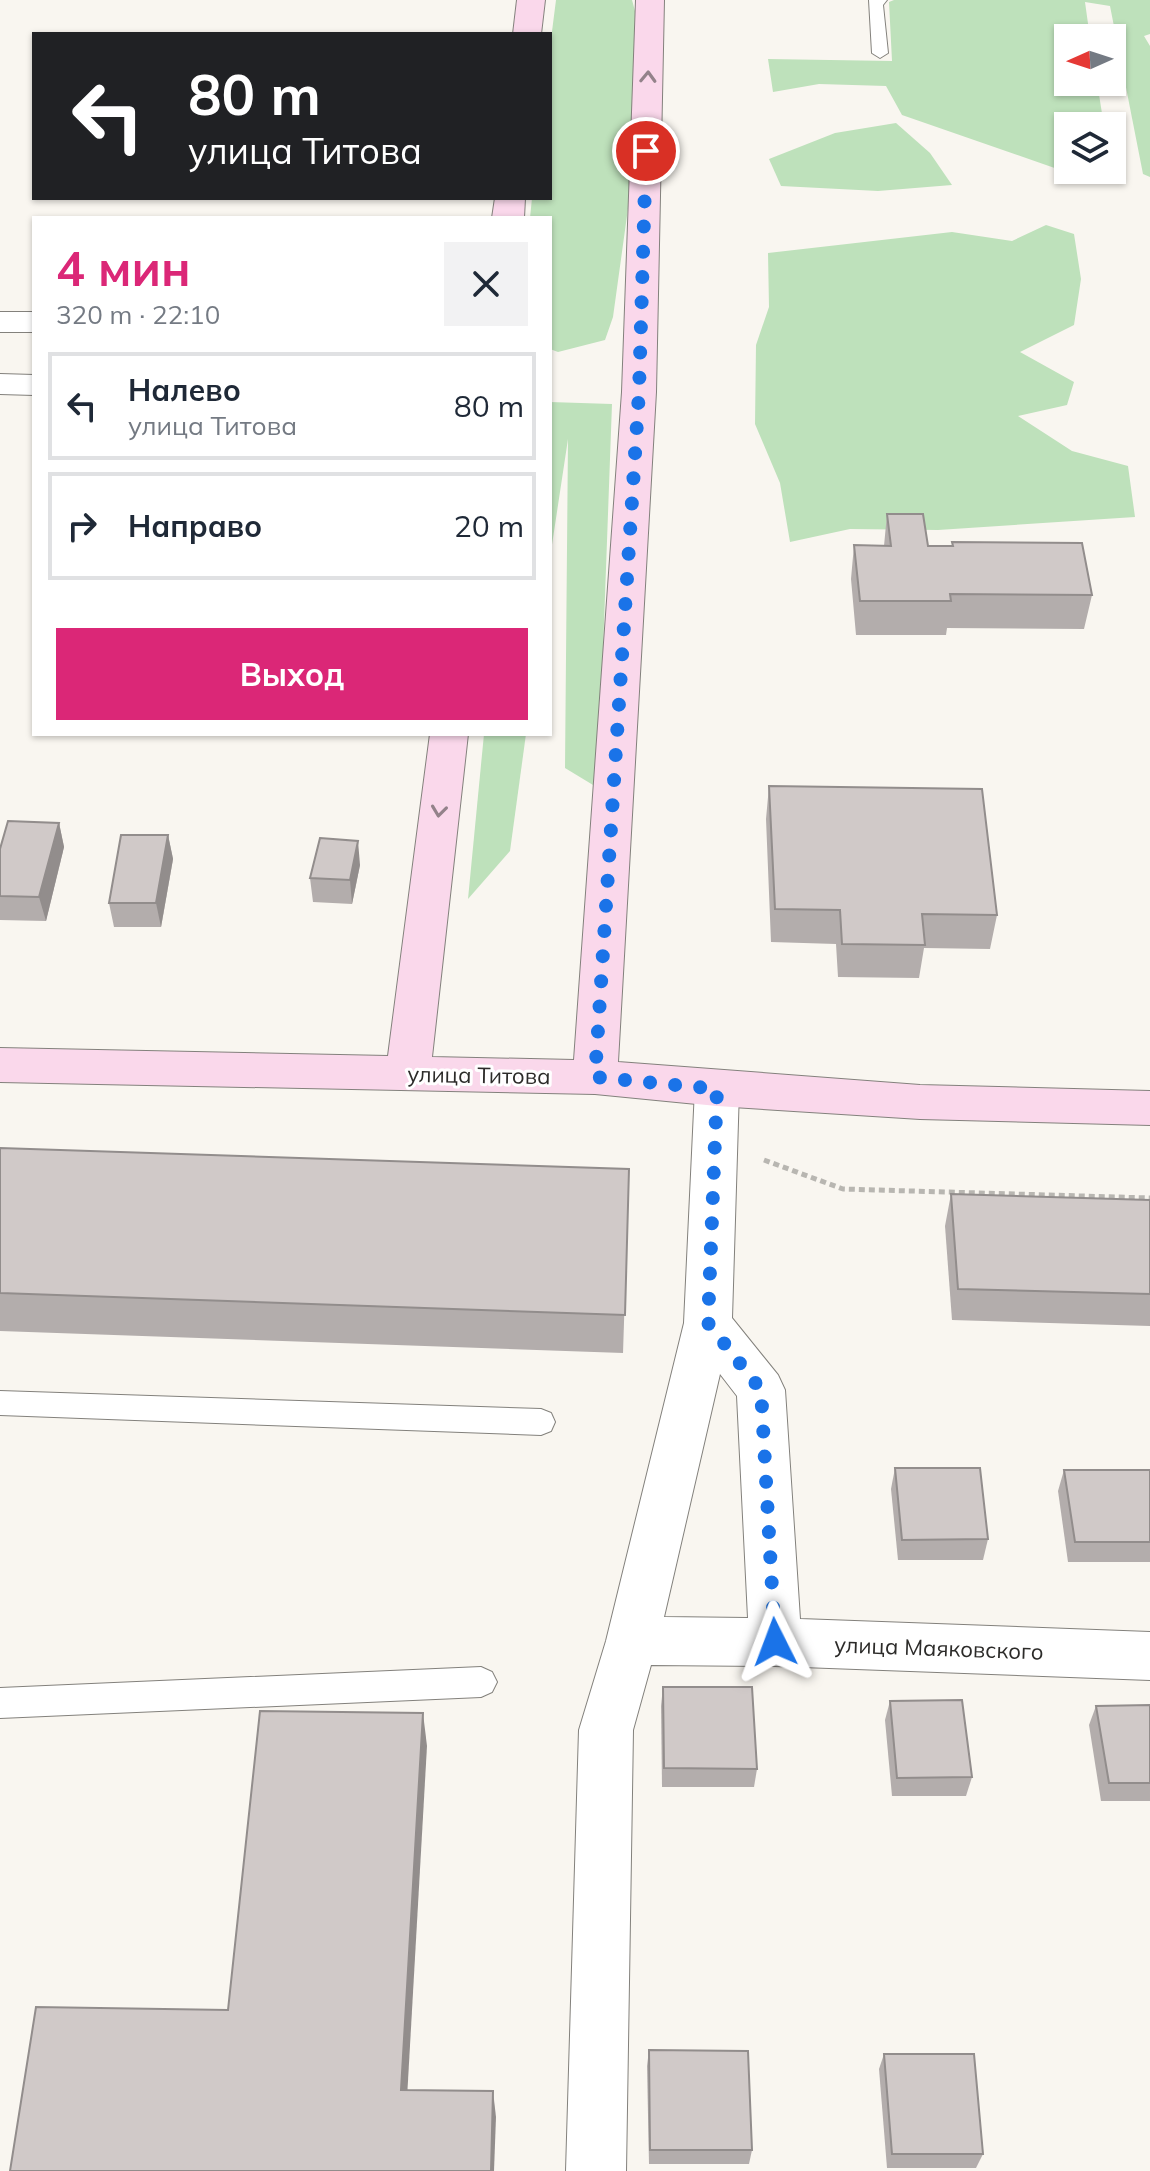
<!DOCTYPE html>
<html lang="ru">
<meta charset="utf-8">
<style>
body{margin:0;font-family:Mulish,sans-serif;background:#f2f2f3;color:#1f2937;height:100vh;display:flex;flex-direction:column;font-size:30px;white-space:nowrap}
*{box-sizing:border-box;margin:0}
p{font-size:26px;color:#747a83}
.icon{flex:none;width:44px;height:44px;fill:none;stroke:currentColor;stroke-width:2;stroke-linecap:round;stroke-linejoin:round}
.map{position:relative;flex:1;overflow:hidden}
.panel{position:absolute;left:32px;top:216px;width:520px;height:520px;display:flex;flex-direction:column;background:#fff;border-radius:0px;box-shadow:0 2px 6px #0004}
.panel>*{flex:none}
.top-card{position:absolute;left:32px;top:32px;width:520px;height:168px;border-radius:0px;box-shadow:0 2px 6px #0004;background:#202124;color:#fff;overflow:hidden}
.needle{width:52px;rotate:267deg}
.buttons{position:absolute;left:1054px;top:24px;display:grid;gap:16px}
.buttons a{display:grid;place-items:center;width:72px;height:72px;border-radius:0px;background:#fff;box-shadow:0 2px 6px #0004;font-size:40px}
.pin{position:absolute;display:grid;place-items:center;width:68px;height:68px;color:#fff;margin:-34px;border:4px solid #fff;border-radius:50%;box-shadow:0 2px 8px #0007}
.me{position:absolute;width:88px;margin:-44px;rotate:357deg;stroke-linejoin:round;filter:drop-shadow(0 0 6px #0008)}
.turn{display:flex;align-items:center;gap:28px;height:168px;padding:0 24px;font-size:36px}
.turn .icon{width:104px;height:104px;stroke-width:2.5}
.turn b{display:block;font-size:56px;line-height:68px}
.round{display:grid;place-items:center;flex:none;width:84px;height:84px;border-radius:0px;background:#f2f2f3}
.summary{display:flex;align-items:center;justify-content:space-between;height:136px;padding:0 24px}
h1{font-size:48px;font-weight:700;line-height:60px;color:#db2777}
.cta{display:flex;gap:16px;margin-top:auto;padding:16px 24px}
.cta a{flex:1;height:92px;border-radius:0px;background:#db2777;color:#fff;font-size:32px;font-weight:700;line-height:92px;text-align:center}
ul{padding:0;list-style:none}
li{display:flex;align-items:center;gap:24px;height:108px;margin:0 16px 12px;padding:0 8px;border:4px solid #e0e1e3;border-radius:0px}
li div{flex:1}
li b{display:block;font-size:30px}
li em{font-style:normal}
.map>svg:first-child{display:block}
.green{fill:#bee1bb}
.lines{fill:none;stroke-linecap:round;stroke-linejoin:round}
.lane-casing{stroke:#83817c;stroke-width:2}
.street-casing{stroke:#83817c;stroke-width:2}
.secondary-casing{stroke:#83817c;stroke-width:2}
.path{stroke:#b8b6b1;stroke-width:5;stroke-dasharray:6 4;stroke-linecap:butt}
.lane{fill:#fff;fill-rule:evenodd}
.street{fill:#fff;fill-rule:evenodd}
.secondary{fill:#fad8eb;fill-rule:evenodd}
.wall{fill:#b3adac}
.shaded-wall{fill:#928d8c}
.building{fill:#d0c9c8;stroke:#928d8c;stroke-width:2}
.oneway{stroke:#93828a}
.route{stroke:#1a73e8;stroke-width:14;stroke-dasharray:0 25.2}
.labels{text-anchor:middle;stroke-width:6;stroke-linejoin:round;paint-order:stroke}
.street-label{font-size:22px;fill:#2c2b29;stroke:#fff}
</style>
<div class="map">
<svg width="1150" height="2171" viewBox="0 0 1150 2171">
<rect width="100%" height="100%" fill="#f9f6f0"/>
<g class="green">
<polygon points="556,0 632,0 635,11 630,194 613,317 605,340 558,352 550,349 550,218 530,218 532,198 550,198 550,47"/>
<polygon points="894,0 1150,0 1150,34 1144,36 1150,46 1150,177 1143,174 1110,6 1085,2 1090,38 1068,38 1068,82 1097,82 1104,126 1068,126 1068,170 1112,170 1113,179 1066,172 902,115 886,86 819,84 773,92 768,59 892,61 889,2"/>
<polygon points="896,123 930,153 952,185 878,191 781,186 769,159 835,133"/>
<polygon points="1046,225 1074,234 1081,279 1074,325 1020,352 1074,382 1067,405 1018,416 1072,451 1128,466 1135,517 938,530 850,529 790,542 780,483 755,424 756,345 769,307 768,253 952,232 1012,241"/>
<polygon points="550,402 612,404 598,788 565,768 568,439 550,558"/>
<polygon points="484,734 526,734 510,851 468,899"/>
</g>
<g class="lines">
<g class="lane-casing">
<g id="lane">
<polygon points="869,0 887,0 883,5 888,53 880,58 872,53"/>
<polygon points="0,1391 541,1409 551,1413 555,1422 551,1431 541,1435 0,1415"/>
<polygon points="481,1667 492,1672 497,1682 492,1692 481,1697 0,1718 0,1688"/>
</g>
</g>
<g class="street-casing">
<g id="street">
<rect x="0" y="312" width="34" height="20"/>
<polygon points="0,374 34,375 34,395 0,394"/>
<path d="M717,1072L733,1077L739,1089L732,1318L778,1375L785,1390L800,1619L1150,1632V1680L775,1666L651,1665L633,1730L626,2171H566L579,1730L606,1641L684,1323L695,1089L701,1077ZM720,1374L737,1396L748,1618L664,1617Z"/>
</g>
</g>
<g class="secondary-casing">
<g id="secondary">
<polygon points="517,0 545,0 541,34 513,34"/>
<polygon points="636,0 664,0 656,392 618,1062 920,1085 1150,1091 1150,1125 920,1119 717,1106 595,1094 0,1082 0,1048 388,1056 430,734 468,734 432,1057 574,1060 622,392"/>
<polygon points="495,198 525,198 524,218 492,218"/>
</g>
</g>
<polyline class="path" points="764,1160 843,1189 1150,1198"/>
<use href="#lane" class="lane"/>
<use href="#street" class="street"/>
<use href="#secondary" class="secondary"/>
</g>
<g class="wall">
<polygon points="887,514 928,546 952,546 952,542 1092,595 1084,629 947,628 946,635 856,635 851,579 854,545 884,546"/>
<polygon points="769,786 997,915 990,949 924,948 919,978 838,977 836,944 771,942 766,819"/>
<polygon points="59,823 64,847 46,921 0,920 0,849"/>
<polygon points="168,835 173,859 161,927 114,927 109,903"/>
<polygon points="360,865 352,904 313,902 310,878"/>
<polygon points="0,1148 629,1169 623,1353 0,1331"/>
<polygon points="951,1194 1150,1200 1150,1326 952,1320 945,1226"/>
<polygon points="895,1468 988,1539 983,1560 898,1560 891,1489"/>
<polygon points="1064,1470 1150,1473 1150,1562 1068,1562 1058,1491"/>
<polygon points="663,1687 757,1769 754,1787 662,1787 661,1706"/>
<polygon points="890,1701 972,1777 966,1796 892,1796 885,1720"/>
<polygon points="1150,1705 1150,1801 1101,1801 1089,1725 1096,1706"/>
<polygon points="649,2050 752,2150 749,2164 649,2164 647,2066"/>
<polygon points="884,2054 983,2154 976,2168 887,2168 879,2069"/>
</g>
<g class="shaded-wall">
<polygon points="59,823 64,847 46,921 39,897"/>
<polygon points="168,835 173,859 161,927 156,903"/>
<polygon points="358,841 360,865 352,904 350,880"/>
<polygon points="423,1713 427,1746 406,2116 401,2090"/>
<polygon points="493,2091 496,2117 494,2171 491,2171"/>
</g>
<g class="building">
<polygon points="887,514 923,514 928,546 953,546 952,542 1082,543 1092,595 950,594 951,601 860,601 854,545 891,546"/>
<polygon points="769,786 982,789 997,915 922,914 925,945 842,944 840,910 775,909"/>
<polygon points="8,821 59,823 39,897 0,896 0,849"/>
<polygon points="121,835 168,835 156,903 109,903"/>
<polygon points="320,838 358,841 350,880 310,878"/>
<polygon points="0,1148 629,1169 625,1315 0,1293"/>
<polygon points="951,1194 1150,1200 1150,1294 958,1289"/>
<polygon points="895,1468 980,1468 988,1539 902,1540"/>
<polygon points="1064,1470 1150,1470 1150,1542 1075,1542"/>
<polygon points="663,1687 752,1687 757,1769 664,1768"/>
<polygon points="962,1700 972,1777 897,1778 890,1701"/>
<polygon points="1150,1705 1150,1783 1109,1783 1096,1706"/>
<polygon points="260,1711 423,1713 401,2090 493,2091 491,2171 10,2171 36,2007 228,2010"/>
<polygon points="649,2050 748,2051 752,2150 650,2150"/>
<polygon points="884,2054 974,2054 983,2154 892,2154"/>
</g>
<defs><path id="oneway-chevron" d="M-2-3.5L2.5 0L-2 3.5" fill="none" stroke-width="1.6" stroke-linecap="round" stroke-linejoin="round" transform="scale(2)"/></defs>
<g class="oneway">
<use href="#oneway-chevron" transform="translate(648 77) rotate(-88)"/>
<use href="#oneway-chevron" transform="translate(439 811) rotate(97)"/>
</g>
<g class="lines">
<polyline class="route" points="646,151 639,392 595,1077 717,1089 708,1323 761,1390 775,1642"/>
</g>
<g class="labels">
<g class="street-label">
<text transform="translate(479 1075) rotate(1)" y="8">улица Титова</text>
<text transform="translate(939 1648) rotate(2)" y="8">улица Маяковского</text>
</g>
</g>
</svg>
<div class="buttons">
<a><svg class="needle" viewBox="-14 -14 28 28"><path d="M0-13l5 13h-10z" fill="#e53935"/><path d="M0 13l5-13h-10z" fill="#747a83"/></svg></a>
<a><svg class="icon" aria-label="layers" viewBox="0 0 24 24"><path d="M12 4l9 5-9 5-9-5zM3 14l9 5 9-5"/></svg></a>
</div>
<div class="pin" style="left:646px;top:151px;background:#d93025"><svg class="icon" aria-label="arrive" viewBox="0 0 24 24"><path d="M6 21V4h12l-3 4 3 4H6"/></svg></div>
<svg class="me" style="left:775px;top:1642px" viewBox="-20 -20 40 40"><path d="M0-17L14 15 0 8-14 15z" fill="#1a73e8" stroke="#fff" stroke-width="4"/></svg>
<div class="top-card">
<div class="turn"><svg class="icon" aria-label="left" viewBox="0 0 24 24"><path d="M17 20v-9H6M10 6l-5 5 5 5"/></svg><div><b>80 m</b>улица Титова</div></div>
</div>
<section class="panel">
<div class="summary"><div><h1>4 мин</h1><p>320 m · 22:10</p></div><a class="round"><svg class="icon" aria-label="close" viewBox="0 0 24 24"><path d="M6 6l12 12M18 6L6 18"/></svg></a></div>
<ul>
<li><svg class="icon" aria-label="left" viewBox="0 0 24 24"><path d="M17 20v-9H6M10 6l-5 5 5 5"/></svg><div><b>Налево</b><p>улица Титова</p></div><em>80 m</em></li>
<li><svg class="icon" aria-label="right" viewBox="0 0 24 24"><path d="M7 20v-9h11M14 6l5 5-5 5"/></svg><div><b>Направо</b></div><em>20 m</em></li>
</ul>
<div class="cta"><a>Выход</a></div>
</section>
</div>
